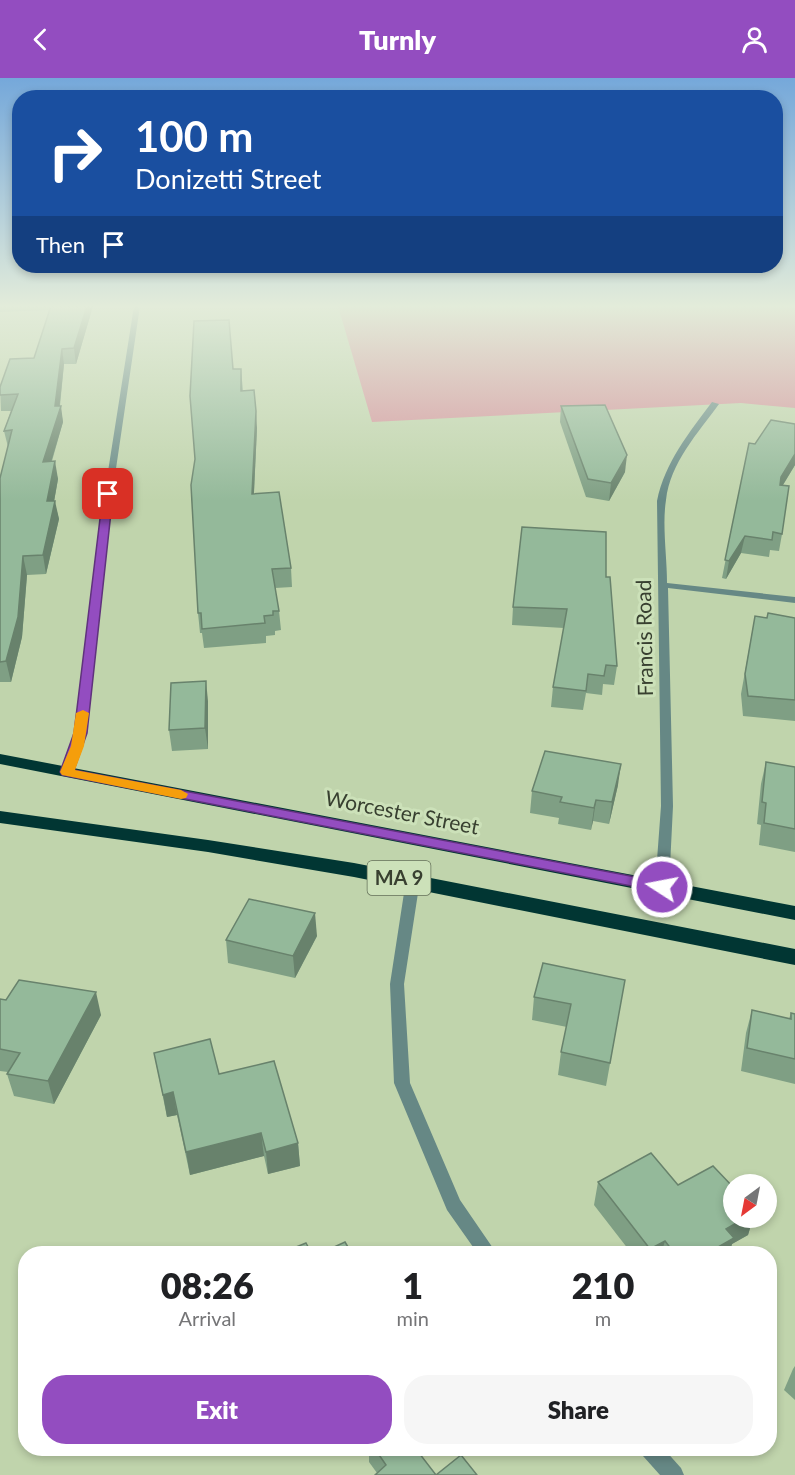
<!DOCTYPE html>
<style>
body{margin:0;font-family:Lato,sans-serif;background:#f6f6f6;color:#202124;height:100vh;display:flex;flex-direction:column;font-size:22px;white-space:nowrap}
*{box-sizing:border-box;margin:0}
p{font-size:20px;color:#757577}
.icon{flex:none;width:33px;height:33px;fill:none;stroke:currentColor;stroke-width:2;stroke-linecap:round;stroke-linejoin:round}
.map{position:relative;flex:1;overflow:hidden}
.panel{position:absolute;left:18px;top:1168px;width:759px;height:210px;display:flex;flex-direction:column;background:#fff;border-radius:24px;box-shadow:0 3px 9px #0003}
.panel>*{flex:none}
.guide{position:absolute;left:12px;top:12px;width:771px;height:183px;border-radius:24px;box-shadow:0 3px 9px #0003;background:#1a4fa0;color:#fff;overflow:hidden}
.needle{width:39px;rotate:212deg}
.tools{position:absolute;left:723px;top:1096px;display:grid;gap:12px}
.tools a{display:grid;place-items:center;width:54px;height:54px;border-radius:50%;background:#fff;box-shadow:0 3px 9px #0003;font-size:30px}
.pin{position:absolute;display:grid;place-items:center;width:51px;height:51px;color:#fff;margin:-26px;border-radius:12px;box-shadow:0 3px 9px #0006}
.me{position:absolute;width:66px;margin:-33px;rotate:281deg;stroke-linejoin:round;filter:drop-shadow(0 0 4px #0008)}
.turn{display:flex;align-items:center;gap:21px;height:126px;padding:0 24px;font-size:27px}
.turn .icon{width:78px;height:78px;stroke-width:2.5}
.turn b{display:block;font-size:42px;line-height:51px}
.then{display:flex;align-items:center;height:57px;padding:0 24px;background:#0003;gap:12px;font-size:22px}
.eta{display:flex;justify-content:space-evenly;align-items:center;height:102px;text-align:center}
.eta b{font-size:36px;font-weight:800;line-height:42px}
.primary-button{display:flex;gap:12px;margin-top:auto;padding:12px 24px}
.primary-button a{flex:1;height:69px;border-radius:24px;background:#934dc0;color:#fff;font-size:24px;font-weight:800;line-height:69px;text-align:center}
.primary-button a+a{background:#f6f6f6;color:#202124}
header{display:flex;justify-content:space-between;align-items:center;height:78px;padding:0 24px;background:#934dc0;color:#fff;font-size:27px;font-weight:800}
.map>svg:first-child{display:block}
.green{fill:#d5929c}
.lines{fill:none;stroke-linecap:round;stroke-linejoin:round}
.street{fill:#668885;fill-rule:evenodd}
.highway{fill:#013633;fill-rule:evenodd}
.wall{fill:#7f9f84}
.shaded-wall{fill:#68826c}
.building{fill:#94b99a;stroke:#68826c;stroke-width:1.5}
.route{fill:#934dc0;stroke:#60327d;stroke-width:1.5}
.slow{fill:#f59e0b}
.labels{text-anchor:middle;stroke-width:6;stroke-linejoin:round;paint-order:stroke}
.shield{fill:#cce1b9;stroke:#647059;stroke-width:1.5}
.shield-label{font-size:20px;font-weight:bold;fill:#384030}
.street-label{font-size:21px;fill:#384030;stroke:#cce1b9}
</style>
<header><svg class="icon" aria-label="back" viewBox="0 0 24 24"><path d="M15 5l-7 7 7 7"/></svg>Turnly<svg class="icon" aria-label="person" viewBox="0 0 24 24"><circle cx="12" cy="8" r="4"/><path d="M4 21q1-7 8-7t8 7"/></svg></header>
<div class="map">
<svg width="795" height="1397" viewBox="0 0 795 1397">
<rect width="100%" height="100%" fill="#c0d4ac"/>
<polygon class="green" points="338,228 795,228 795,330 741,325 372,344"/>
<g class="lines">
<g class="street">
<polygon points="134,228 140,228 109,438 87,655 73,694 67,698 61,694 75,655 101,438"/>
<path d="M712,324L719,326C698,355 670,385 666,422C662,447 667,479 667,505L795,519V525L668,510L673,728L669,809L667,812H657L655,809L661,728L657,423C665,384 689,355 712,324Z"/>
<polygon points="413,797 418,799 420,802 404,906 410,1005 460,1122 497,1176 478,1176 447,1132 394,1005 390,906 406,802 408,799"/>
<polygon points="640,1371 664,1371 681,1390 684,1397 660,1397 643,1378"/>
</g>
<g class="highway">
<polygon points="0,676 795,828 795,842 0,686"/>
<polygon points="0,733 208,762 354,785 795,871 795,887 354,799 208,774 0,745"/>
</g>
</g>
<g class="wall">
<polygon points="0,228 93,228 76,286 64,286 60,328 63,344 52,383 58,401 54,423 59,441 46,496 27,497 22,559 11,604 0,604 0,400 8,369 4,353 11,333 1,333 0,309 34,280 49,232 0,234"/>
<polygon points="233,291 241,291 243,313 257,350 254,415 291,490 292,509 275,510 279,533 281,552 275,553 275,557 266,558 266,565 204,570 202,555 200,555 198,535 195,381"/>
<polygon points="561,328 625,394 609,423 586,419 560,344"/>
<polygon points="795,346 795,387 783,407 782,456 779,473 770,472 769,479 741,475 726,501 722,500 749,365 755,366"/>
<polygon points="606,499 617,588 614,607 603,606 602,617 586,615 583,632 551,629 553,609 564,550 512,547 513,529"/>
<polygon points="755,538 767,540 795,540 795,643 743,638 741,616"/>
<polygon points="208,623 208,671 172,673 169,652"/>
<polygon points="766,684 795,689 795,774 759,767 761,747 757,746 761,706"/>
<polygon points="618,707 609,746 593,743 591,752 558,746 559,740 530,735 532,713"/>
<polygon points="317,858 295,900 228,885 226,862"/>
<polygon points="625,902 606,1008 558,997 561,974 567,949 532,942 534,919"/>
<polygon points="0,921 101,937 54,1026 14,1018 7,996 8,994 0,993"/>
<polygon points="752,932 789,941 791,935 795,936 795,1006 741,993 746,955"/>
<polygon points="154,975 219,996 298,1065 300,1088 268,1096 264,1078 190,1097 177,1037 167,1039"/>
<polygon points="598,1104 678,1107 734,1140 753,1140 748,1157 732,1166 729,1176 632,1176 594,1127"/>
<polygon points="795,1288 795,1322 784,1312 793,1291"/>
<polygon points="369,1371 416,1371 377,1395 369,1384"/>
</g>
<g class="shaded-wall">
<polygon points="87,228 93,228 76,286 74,270"/>
<polygon points="62,271 64,286 59,333 61,328 63,344 46,401 43,384"/>
<polygon points="256,333 257,350 253,433 252,416"/>
<polygon points="795,376 795,387 778,415 781,399"/>
<polygon points="627,377 625,394 609,423 611,405"/>
<polygon points="55,383 58,401 51,441 47,423"/>
<polygon points="55,423 59,441 46,496 43,477"/>
<polygon points="745,458 741,475 726,501 729,483"/>
<polygon points="23,478 27,497 22,559 11,604 6,583"/>
<polygon points="206,603 208,623 208,671 205,650"/>
<polygon points="621,686 618,707 609,746 612,724"/>
<polygon points="596,722 593,743 591,752 594,730"/>
<polygon points="315,835 317,858 295,900 293,878"/>
<polygon points="96,914 101,937 54,1026 48,1003"/>
<polygon points="173,1014 177,1037 167,1039 163,1017"/>
<polygon points="261,1055 264,1078 190,1097 186,1074"/>
<polygon points="298,1065 300,1088 268,1096 266,1074"/>
<polygon points="745,1140 753,1140 748,1157 732,1166 729,1176 706,1176 726,1151"/>
<polygon points="665,1163 661,1176 649,1176 650,1171"/>
</g>
<g class="building">
<polygon points="51,228 87,228 74,270 62,271 55,328 61,328 43,384 55,383 47,423 55,423 43,477 23,478 18,539 6,583 0,584 0,400 12,352 4,353 18,316 0,317 0,309 10,281 34,280"/>
<polygon points="229,242 233,291 241,291 241,313 254,312 256,333 252,416 279,414 291,490 272,491 279,533 273,533 273,537 264,538 265,545 202,551 201,535 198,535 191,407 195,381 190,318 194,243"/>
<polygon points="605,327 627,377 611,405 588,401 561,328"/>
<polygon points="771,342 795,346 795,376 781,399 780,407 789,408 782,456 773,454 772,462 745,458 729,483 725,482 749,365 755,366"/>
<polygon points="522,449 606,454 606,499 610,499 617,588 606,587 604,598 588,596 586,613 553,609 567,531 513,529"/>
<polygon points="768,535 795,540 795,622 748,618 745,596 755,538 767,540"/>
<polygon points="206,603 205,650 169,652 171,605"/>
<polygon points="545,673 621,686 612,724 596,722 594,730 560,724 562,719 532,713"/>
<polygon points="766,684 795,689 795,751 764,745 766,725 762,724"/>
<polygon points="249,821 315,835 293,878 226,862"/>
<polygon points="543,885 625,902 610,985 561,974 571,926 534,919"/>
<polygon points="19,902 96,914 48,1003 7,996 20,975 0,971 0,921 6,922"/>
<polygon points="752,932 791,941 791,935 795,936 795,981 747,970"/>
<polygon points="210,961 219,996 274,983 298,1065 266,1074 261,1055 186,1074 173,1014 163,1017 154,975"/>
<polygon points="651,1075 678,1107 713,1088 734,1110 734,1140 745,1140 726,1151 734,1160 706,1176 675,1176 665,1163 650,1171 598,1104"/>
<polygon points="345,1164 352,1176 319,1176"/>
<polygon points="306,1165 312,1176 279,1176"/>
<polygon points="375,1371 416,1371 436,1397 375,1397 386,1387"/>
<polygon points="461,1377 477,1397 436,1397"/>
</g>
<linearGradient id="sky" x2="0" y2="1"><stop stop-color="#75a8da"/><stop offset="0.54" stop-color="#e3ecda"/><stop offset="1" stop-color="#e3ecda" stop-opacity="0"/></linearGradient>
<rect width="795" height="423" fill="url(#sky)"/>
<polygon class="route" points="108,413 113,416 87,655 74,692 662,804 668,805 670,809 668,813 662,814 62,697 60,694 74,655 103,416"/>
<polygon class="slow" points="83,632 89,635 84,668 75,692 181,712 188,716 186,720 181,721 62,697 60,694 71,668 76,635"/>
<g class="labels">
<rect class="shield" x="367.5" y="783" width="63" height="34" rx="4.5"/>
<g class="shield-label">
<text x="399" y="807">MA 9</text>
</g>
<g class="street-label">
<text transform="translate(645 560) rotate(-91)" y="7">Francis Road</text>
<text transform="translate(402 735) rotate(11)" y="7">Worcester Street</text>
</g>
</g>
</svg>
<div class="tools">
<a><svg class="needle" viewBox="-14 -14 28 28"><path d="M0-13l5 13h-10z" fill="#e53935"/><path d="M0 13l5-13h-10z" fill="#757577"/></svg></a>
</div>
<div class="pin" style="left:108px;top:416px;background:#d93025"><svg class="icon" aria-label="arrive" viewBox="0 0 24 24"><path d="M6 21V4h12l-3 4 3 4H6"/></svg></div>
<svg class="me" style="left:662px;top:809px" viewBox="-20 -20 40 40"><circle r="17" fill="#934dc0" stroke="#fff" stroke-width="3"/><path d="M0-11L8 9 0 5-8 9z" fill="#fff"/></svg>
<div class="guide">
<div class="turn"><svg class="icon" aria-label="right" viewBox="0 0 24 24"><path d="M7 20v-9h11M14 6l5 5-5 5"/></svg><div><b>100 m</b>Donizetti Street</div></div>
<div class="then">Then<svg class="icon" aria-label="arrive" viewBox="0 0 24 24"><path d="M6 21V4h12l-3 4 3 4H6"/></svg></div>
</div>
<section class="panel">
<div class="eta">
<div><b>08:26</b><p>Arrival</p></div>
<div><b>1</b><p>min</p></div>
<div><b>210</b><p>m</p></div>
</div>
<div class="primary-button"><a>Exit</a><a>Share</a></div>
</section>
</div>
